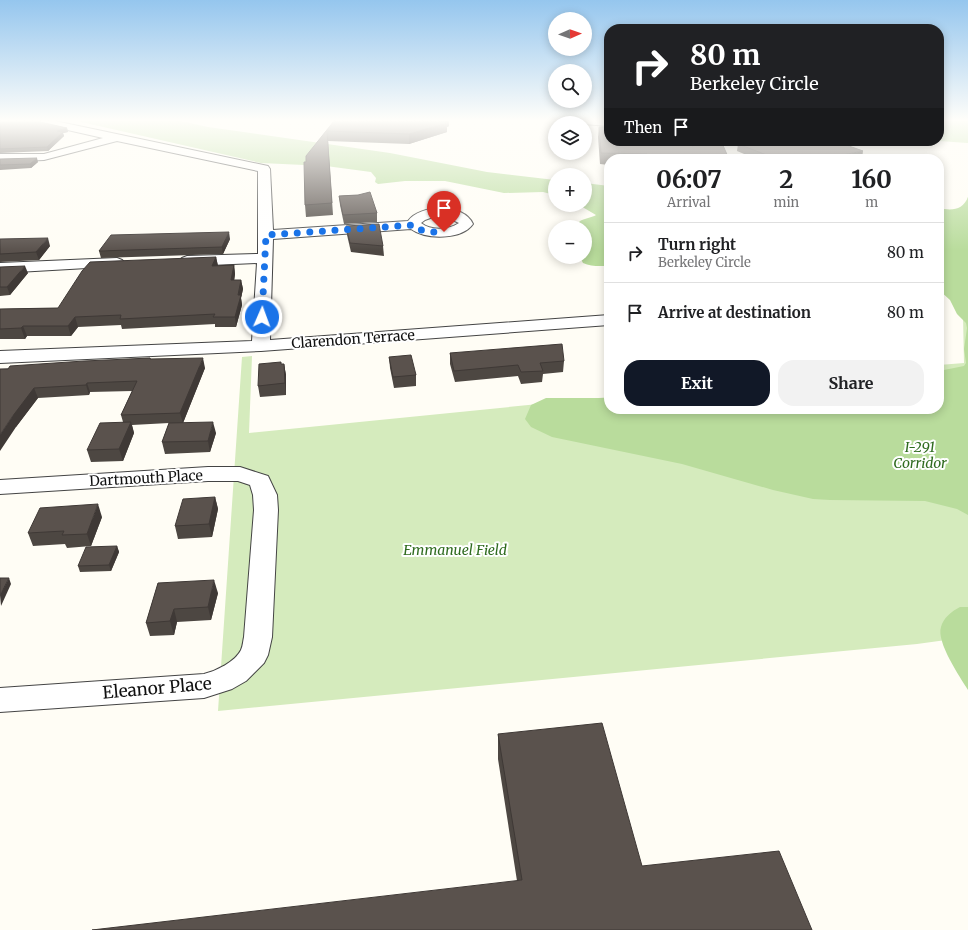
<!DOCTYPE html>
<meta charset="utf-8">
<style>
body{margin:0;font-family:Merriweather,serif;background:#f2f2f2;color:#202124;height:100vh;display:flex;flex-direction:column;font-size:15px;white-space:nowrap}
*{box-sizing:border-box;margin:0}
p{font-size:13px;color:#757577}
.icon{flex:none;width:22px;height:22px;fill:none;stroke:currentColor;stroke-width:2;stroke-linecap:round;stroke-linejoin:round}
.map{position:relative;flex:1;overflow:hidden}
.panel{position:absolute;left:604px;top:154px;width:340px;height:260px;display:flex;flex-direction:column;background:#fff;border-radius:16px;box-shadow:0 2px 10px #0003}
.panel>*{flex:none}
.hud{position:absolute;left:604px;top:24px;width:340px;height:122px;border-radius:16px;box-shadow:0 2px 10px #0003;background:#202124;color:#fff;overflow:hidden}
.needle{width:26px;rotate:88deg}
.buttons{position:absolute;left:548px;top:12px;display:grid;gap:8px}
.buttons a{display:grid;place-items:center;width:44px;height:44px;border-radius:50%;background:#fff;box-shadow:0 2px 10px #0003;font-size:20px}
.pin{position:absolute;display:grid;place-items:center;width:34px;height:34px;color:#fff;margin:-41px -17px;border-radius:50% 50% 50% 0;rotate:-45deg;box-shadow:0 0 4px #0007}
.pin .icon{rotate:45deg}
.me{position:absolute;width:44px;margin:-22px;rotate:2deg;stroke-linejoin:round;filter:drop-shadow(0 0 3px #0008)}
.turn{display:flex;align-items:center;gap:14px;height:84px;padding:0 20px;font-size:18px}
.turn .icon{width:52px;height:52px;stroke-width:2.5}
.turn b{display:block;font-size:28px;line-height:34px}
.then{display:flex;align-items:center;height:38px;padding:0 20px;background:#0003;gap:8px;font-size:15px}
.eta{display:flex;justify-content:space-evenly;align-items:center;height:68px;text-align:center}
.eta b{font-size:24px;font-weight:700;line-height:28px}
.primary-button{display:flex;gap:8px;margin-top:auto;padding:8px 20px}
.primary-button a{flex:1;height:46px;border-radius:16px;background:#111827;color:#fff;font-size:16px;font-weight:700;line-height:46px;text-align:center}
.primary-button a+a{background:#f2f2f2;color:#202124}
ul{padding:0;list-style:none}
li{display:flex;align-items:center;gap:12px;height:60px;padding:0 20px;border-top:1px solid #e0e0e0}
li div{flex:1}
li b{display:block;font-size:15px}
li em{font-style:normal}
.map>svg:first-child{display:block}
.green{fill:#d5ebbd}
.forest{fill:#b9dc9c}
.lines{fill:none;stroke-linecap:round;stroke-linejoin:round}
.minor-casing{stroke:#444;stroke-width:2}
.minor{fill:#fff;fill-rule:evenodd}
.wall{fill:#4d4742}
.shaded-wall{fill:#3f3936}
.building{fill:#5a524d;stroke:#3f3936}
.route{stroke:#1a73e8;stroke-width:7;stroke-dasharray:0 12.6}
.labels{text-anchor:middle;stroke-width:4;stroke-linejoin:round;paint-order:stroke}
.street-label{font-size:14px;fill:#111;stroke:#fff}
.park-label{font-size:14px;font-style:italic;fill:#2f6b1f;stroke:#fff}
.near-street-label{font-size:17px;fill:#111;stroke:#fff}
</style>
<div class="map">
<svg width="968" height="930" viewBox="0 0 968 930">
<rect width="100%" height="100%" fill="#fffdf5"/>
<polygon class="green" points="968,197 968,637 917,644 218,711 242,357 252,356 249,433 609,397 609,409 939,409 939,365 964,363 961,218"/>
<g class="forest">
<polygon points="77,121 181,121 208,127 390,153 487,172 555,180 555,195 543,192 504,193 445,181 405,181 378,184 375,182 376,178 371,172 326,166 261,163"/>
<polygon points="939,121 968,121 968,143 939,141 939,133 943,130 939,125"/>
<path d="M585,183L609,186V266C600,266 591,267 583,263L580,257H585V227H577C577,218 590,219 596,215L579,205H585Z"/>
<path d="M968,197V515L957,509L925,501L830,500L813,499L773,490L682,464L552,437L531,427L525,419L531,405L546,398H609V409H939V371L964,366L966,363L964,349L967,328L966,323L957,314L950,300L939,290V208C952,211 963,210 968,197Z"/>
<path d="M960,607H968V690C960,677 936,642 941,627C943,618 952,611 960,607Z"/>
</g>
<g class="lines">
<g class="minor-casing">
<g id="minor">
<path d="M0,121H55L268,166L270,169L273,230L408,221C420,204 464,203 473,224C462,240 426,240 411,229L273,239L270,340L609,315V325L261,351L0,363V351L252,341L257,263L187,266L182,264L179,261L182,258L187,256L258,254V171L117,141L44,160L0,162V154H44L103,138L41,124L0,125ZM433,217H446L459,223C448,230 431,231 421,223L425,220Z"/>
<polygon points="570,121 609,121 609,126 571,123"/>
<polygon points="117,258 122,260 125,263 122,266 0,273 0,263"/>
<path d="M208,467H240L268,476L277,495L278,510L272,637L268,655L264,663L246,681L232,689L204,698L0,712V688L204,674C216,671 235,662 241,650C243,646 243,641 244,637L254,510L253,495L250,485L238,481H208L0,494V480Z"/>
</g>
</g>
<use href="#minor" class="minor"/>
</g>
<g class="wall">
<polygon points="334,121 451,121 449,121 449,126 447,127 447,132 409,144 328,141 333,215 306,217 305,205 306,162"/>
<polygon points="0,122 67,128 68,132 63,133 64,136 48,151 0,153"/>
<polygon points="599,127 692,146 729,159 609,159 609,165 600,164 598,137"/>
<polygon points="738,144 862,159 756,159 737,151"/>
<polygon points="0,159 38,162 31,168 0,170"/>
<polygon points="358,195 377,213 377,222 344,224 340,205 339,196"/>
<polygon points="346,226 383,246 384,256 351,252 347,235"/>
<polygon points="0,239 50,246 39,260 0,262"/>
<polygon points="230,239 223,254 101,258 99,251"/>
<polygon points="216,257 218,266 234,265 235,274 234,280 241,280 243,289 241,298 242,305 236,327 215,327 215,324 122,329 121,325 78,327 71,336 27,336 25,339 0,339 0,309 58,308"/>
<polygon points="0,267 28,273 10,295 0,296"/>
<polygon points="450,353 564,361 563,372 543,374 542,382 521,384 518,376 455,382 450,364"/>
<polygon points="389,357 416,375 416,386 394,388 390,368"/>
<polygon points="150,358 151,359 205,368 183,423 216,433 210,452 165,454 162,442 169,423 132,425 134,433 123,461 91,462 87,450 123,422 121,415 132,391 90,392 89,395 38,398 16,427 0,369"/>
<polygon points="281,364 284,364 286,375 286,395 260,397 258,386"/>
<polygon points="215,497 218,509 212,537 178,539 175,526"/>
<polygon points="102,517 91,546 67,548 65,544 33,546 28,533"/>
<polygon points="117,546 119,552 111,571 80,572 78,566"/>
<polygon points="158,583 218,593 211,620 177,622 174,635 150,636 146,623"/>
<polygon points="498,734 642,866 517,881 498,759"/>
</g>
<g class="shaded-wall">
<polygon points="438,121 451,121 449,121 449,126 447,127 447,132 409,144 409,134"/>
<polygon points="67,128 68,132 63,133 64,136 48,151 47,147 57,131"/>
<polygon points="863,151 862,159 822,159"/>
<polygon points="796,157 796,159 785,159"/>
<polygon points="37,158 38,162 31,168 30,164"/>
<polygon points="229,232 230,239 223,254 222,247"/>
<polygon points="48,238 50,246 39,260 36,252"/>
<polygon points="216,257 218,266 212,266"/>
<polygon points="234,265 235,274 233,290 231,280"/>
<polygon points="25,266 28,273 10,295 7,287"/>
<polygon points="241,280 243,289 241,298 242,305 236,327 235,317"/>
<polygon points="75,317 78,327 71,336 68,326"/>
<polygon points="23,326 27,336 25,339 21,328"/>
<polygon points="203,358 205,368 183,423 180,413"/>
<polygon points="284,364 286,375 286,395 285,383"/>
<polygon points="87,383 90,392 89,395 86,385"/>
<polygon points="34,388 38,398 16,427 0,451 0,435 12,417"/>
<polygon points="131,422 134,433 123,461 119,449"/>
<polygon points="213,422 216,433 210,452 208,441"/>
<polygon points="215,497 218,509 212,537 209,524"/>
<polygon points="98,504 102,517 91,546 87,534"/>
<polygon points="117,546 119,552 111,571 109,565"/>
<polygon points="9,578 11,584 1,606 0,595"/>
<polygon points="214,580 218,593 211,620 208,607"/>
<polygon points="174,609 177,622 174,635 170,621"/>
</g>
<g class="building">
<polygon points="334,121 441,121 447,123 409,134 327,131 332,203 305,205 304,162 306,162 306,156"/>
<polygon points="0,122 40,122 67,128 57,131 63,132 47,147 0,149"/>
<polygon points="599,127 609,127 609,141 691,141 692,146 721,141 729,159 648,159 647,154 601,153"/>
<polygon points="753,141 835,141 863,151 822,159 801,159 796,157 785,159 777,159 738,144"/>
<polygon points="37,158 30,164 0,165 0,159"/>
<polygon points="370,192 377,213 343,215 339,196 358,195"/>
<polygon points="379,224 383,246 350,243 346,226"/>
<polygon points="229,232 222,247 99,251 111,235"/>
<polygon points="48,238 36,252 0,254 0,239"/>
<polygon points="216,257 212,266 234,265 231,280 241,280 238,295 241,295 235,317 213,317 215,314 120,319 121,315 75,317 68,326 23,326 21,328 0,329 0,309 58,308 82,271 90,262"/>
<polygon points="25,266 7,287 0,287 0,267"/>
<polygon points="562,344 564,361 540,363 543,371 521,372 518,365 454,371 450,353"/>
<polygon points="411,355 416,375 393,377 389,357"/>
<polygon points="150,358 150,359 203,358 180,413 121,415 137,381 87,383 86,385 34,388 12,417 0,435 0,369 8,369 10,366 84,361"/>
<polygon points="281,362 281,364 284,364 285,383 258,386 259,364"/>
<polygon points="131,422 119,449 87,450 100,423"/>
<polygon points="213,422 208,441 162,442 169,423"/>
<polygon points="215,497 209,524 175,526 183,499"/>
<polygon points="98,504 87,534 62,535 64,531 28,533 40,508"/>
<polygon points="117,546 109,565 78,566 86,547"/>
<polygon points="0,578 9,578 0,595"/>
<polygon points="214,580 208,607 174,609 170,621 146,623 158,583"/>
<polygon points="602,723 642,866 779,851 812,930 92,930 522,880 498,734"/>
</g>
<linearGradient id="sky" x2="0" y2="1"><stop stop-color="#95c6ee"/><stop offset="0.48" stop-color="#fffefa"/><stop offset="1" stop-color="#fffefa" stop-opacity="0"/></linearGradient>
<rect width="968" height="251" fill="url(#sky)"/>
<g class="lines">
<path class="route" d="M262,317L266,235L414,225C421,233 434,232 444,232"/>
</g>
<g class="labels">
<g class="street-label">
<text transform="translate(353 339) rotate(-4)" y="5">Clarendon Terrace</text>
<text transform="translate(146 478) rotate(-3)" y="5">Dartmouth Place</text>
</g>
<g class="park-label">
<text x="920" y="452">I-291<tspan x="920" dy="16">Corridor</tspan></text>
<text x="455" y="555">Emmanuel Field</text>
</g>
<g class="near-street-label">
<text transform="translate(157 688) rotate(-5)" y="6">Eleanor Place</text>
</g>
</g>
</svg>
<div class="buttons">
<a><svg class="needle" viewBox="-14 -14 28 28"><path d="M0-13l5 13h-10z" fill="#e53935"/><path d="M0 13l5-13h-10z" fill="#757577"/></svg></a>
<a><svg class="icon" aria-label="search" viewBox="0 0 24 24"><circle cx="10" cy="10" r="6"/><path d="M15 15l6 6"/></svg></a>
<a><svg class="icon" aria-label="layers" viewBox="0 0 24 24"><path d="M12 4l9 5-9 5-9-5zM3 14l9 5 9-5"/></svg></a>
<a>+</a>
<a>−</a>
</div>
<div class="pin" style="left:444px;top:232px;background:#d93025"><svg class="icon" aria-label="arrive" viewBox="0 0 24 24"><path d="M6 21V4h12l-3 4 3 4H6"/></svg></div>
<svg class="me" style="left:262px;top:317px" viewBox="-20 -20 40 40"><circle r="17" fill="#1a73e8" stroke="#fff" stroke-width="3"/><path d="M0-11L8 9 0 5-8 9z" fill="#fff"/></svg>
<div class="hud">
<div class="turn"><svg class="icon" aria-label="right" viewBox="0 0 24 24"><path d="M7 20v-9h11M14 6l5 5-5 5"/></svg><div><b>80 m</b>Berkeley Circle</div></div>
<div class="then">Then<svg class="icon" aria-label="arrive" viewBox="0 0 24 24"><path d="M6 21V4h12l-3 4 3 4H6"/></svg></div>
</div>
<section class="panel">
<div class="eta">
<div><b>06:07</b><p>Arrival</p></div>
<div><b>2</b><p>min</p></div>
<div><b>160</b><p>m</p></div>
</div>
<ul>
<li><svg class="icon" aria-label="right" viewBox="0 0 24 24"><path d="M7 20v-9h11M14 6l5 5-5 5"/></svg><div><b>Turn right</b><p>Berkeley Circle</p></div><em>80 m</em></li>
<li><svg class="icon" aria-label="arrive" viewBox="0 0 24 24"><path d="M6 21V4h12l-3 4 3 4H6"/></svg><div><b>Arrive at destination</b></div><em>80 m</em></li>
</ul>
<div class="primary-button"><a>Exit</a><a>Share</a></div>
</section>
</div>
